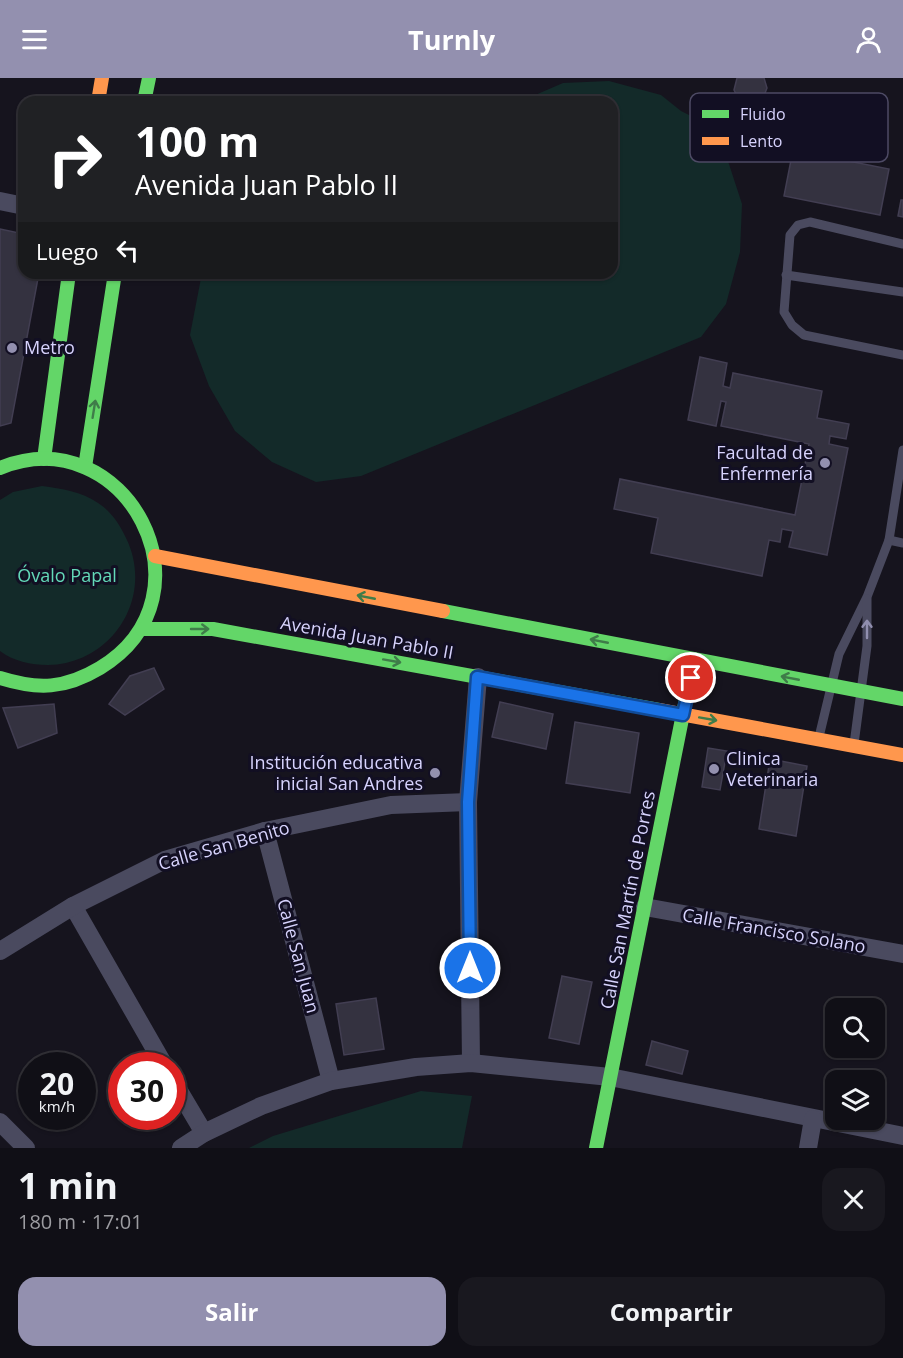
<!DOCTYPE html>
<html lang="es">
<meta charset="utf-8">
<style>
body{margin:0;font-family:"Open Sans",sans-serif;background:#19181f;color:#f1f3f6;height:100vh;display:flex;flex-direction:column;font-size:22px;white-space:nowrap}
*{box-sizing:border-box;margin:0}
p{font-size:20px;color:#9c9ca1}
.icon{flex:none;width:33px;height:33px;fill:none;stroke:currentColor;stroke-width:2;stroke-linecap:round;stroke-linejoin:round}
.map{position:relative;height:1070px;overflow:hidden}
.panel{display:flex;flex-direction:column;background:#100f16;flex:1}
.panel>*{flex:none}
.guide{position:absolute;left:18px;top:18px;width:600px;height:183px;border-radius:18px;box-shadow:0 2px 4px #0004,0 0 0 2px #302f35;background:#202124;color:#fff;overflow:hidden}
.fabs{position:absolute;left:825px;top:920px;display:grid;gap:12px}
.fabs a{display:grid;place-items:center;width:60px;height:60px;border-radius:12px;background:#100f16;box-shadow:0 2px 4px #0004,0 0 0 2px #302f35;font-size:30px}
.speed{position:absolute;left:18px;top:974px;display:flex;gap:12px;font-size:30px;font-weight:700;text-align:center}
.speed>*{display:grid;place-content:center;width:78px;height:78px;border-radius:50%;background:#100f16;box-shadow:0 2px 4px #0004,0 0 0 2px #302f35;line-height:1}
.speed small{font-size:15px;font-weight:400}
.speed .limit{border:9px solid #d22;background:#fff;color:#111}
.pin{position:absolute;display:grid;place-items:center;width:51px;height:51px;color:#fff;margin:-26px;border:3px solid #fff;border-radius:50%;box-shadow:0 2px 6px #0007}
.me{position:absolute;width:66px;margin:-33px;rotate:0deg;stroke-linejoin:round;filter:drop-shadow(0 0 4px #0008)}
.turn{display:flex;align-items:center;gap:21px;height:126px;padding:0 18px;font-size:27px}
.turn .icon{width:78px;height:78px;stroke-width:2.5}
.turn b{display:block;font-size:42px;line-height:51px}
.then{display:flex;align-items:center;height:57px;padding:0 18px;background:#0003;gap:12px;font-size:22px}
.round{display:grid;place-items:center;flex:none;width:63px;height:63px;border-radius:18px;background:#19181f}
.headline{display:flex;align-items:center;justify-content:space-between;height:102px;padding:0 18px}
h1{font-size:36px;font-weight:700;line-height:45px}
.cta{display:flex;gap:12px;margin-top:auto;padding:12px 18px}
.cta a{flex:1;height:69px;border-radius:18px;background:#9390af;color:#fff;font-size:24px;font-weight:700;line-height:69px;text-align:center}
.cta a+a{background:#19181f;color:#f1f3f6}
header{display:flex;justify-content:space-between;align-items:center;height:78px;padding:0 18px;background:#9390af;color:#fff;font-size:27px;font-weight:700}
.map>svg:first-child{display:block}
.green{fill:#132a29}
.building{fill:#343240;stroke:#423e52;stroke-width:1.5}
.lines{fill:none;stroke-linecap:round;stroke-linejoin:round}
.lane{stroke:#4a4a5f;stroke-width:9}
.street{stroke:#4a4a5f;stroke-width:18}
.fast{stroke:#63d668;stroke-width:14}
.slow{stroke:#ff974d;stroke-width:14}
.oneway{stroke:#3f7c49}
.oneway2{stroke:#908eae}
.route-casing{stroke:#114b97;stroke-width:15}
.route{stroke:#1a73e8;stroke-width:10}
.poi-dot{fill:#9390af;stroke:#120f23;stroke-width:2}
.labels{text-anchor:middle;stroke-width:6;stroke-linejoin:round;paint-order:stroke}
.poi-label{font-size:18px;fill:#d7d3fd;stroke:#120f23;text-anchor:start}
.park-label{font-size:18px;fill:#63d9b8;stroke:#120f23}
.street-label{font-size:18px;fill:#d7d3fd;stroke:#120f23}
.key{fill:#120f23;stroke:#4d4a64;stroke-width:1.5}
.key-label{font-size:16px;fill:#d7d3fd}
</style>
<header><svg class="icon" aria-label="menu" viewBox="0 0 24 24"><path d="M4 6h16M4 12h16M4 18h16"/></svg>Turnly<svg class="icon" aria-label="person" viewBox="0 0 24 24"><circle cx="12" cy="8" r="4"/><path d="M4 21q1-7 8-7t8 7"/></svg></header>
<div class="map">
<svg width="903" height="1070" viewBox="0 0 903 1070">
<rect width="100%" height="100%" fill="#16141e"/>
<g class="green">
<polygon points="609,3 661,17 681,33 695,40 726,77 742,126 740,174 726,226 701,259 361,398 316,404 272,384 235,353 209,308 190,257 202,195 612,195 612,24 519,24 563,5"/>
<path d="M42,408C62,411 81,413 98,425C111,433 120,447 126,460C155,519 112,586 48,587C31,587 13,583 0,573V422L13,414Z"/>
<polygon points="421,1013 472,1018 462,1070 249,1070 273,1058"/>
</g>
<g class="building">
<polygon points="737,0 764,0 767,10 763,20 754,26 744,24 739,22 734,12"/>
<polygon points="793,72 889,91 880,137 784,118"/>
<polygon points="901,122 903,122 903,139 898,138"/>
<polygon points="0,151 24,156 24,195 39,195 11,345 0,348"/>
<polygon points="700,279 727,285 723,308 730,310 733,295 822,313 817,340 849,346 846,361 830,358 829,366 848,370 827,477 789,469 793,453 782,451 780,464 769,462 762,498 651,475 658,440 614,431 620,401 795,437 809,366 721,348 726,324 721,323 716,348 688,342"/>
<polygon points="154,590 164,611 125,637 109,626 130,598"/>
<polygon points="500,624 553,636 546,671 492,659"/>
<polygon points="54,626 57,655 18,670 3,630"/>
<polygon points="575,644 639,655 630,715 566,705"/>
<polygon points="708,670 727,673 720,712 702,709"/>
<polygon points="770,681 807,688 796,758 759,751"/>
<polygon points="562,898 592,904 579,966 549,960"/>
<polygon points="376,920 384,971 344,977 336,926"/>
<polygon points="652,963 688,973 682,996 646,987"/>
</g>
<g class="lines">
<g class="lane">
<polyline points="903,166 810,144 798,147 790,157 784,234 792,247 804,257 903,277"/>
<polyline points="786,197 903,214"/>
<polyline points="889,462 903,465"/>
<polyline points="819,659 839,576 867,519 889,462 903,372"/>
<polyline points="854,666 867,568 867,521"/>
</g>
<g class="street">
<polyline points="0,123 24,128"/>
<polyline points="265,753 331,1003"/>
<polyline points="73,828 164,987"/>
<polyline points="645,829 903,876"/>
<polyline points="0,873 73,828 165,782 265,753 391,727 468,724"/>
<polyline points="471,985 468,724 478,599"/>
<polyline points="172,1001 204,1055"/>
<polyline points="0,1044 26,1070"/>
<polyline points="181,1070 204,1055 261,1028 331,1003 416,989 471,985 610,999 903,1058"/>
<polyline points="808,1070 813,1041"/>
</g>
<g class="fast">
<polyline points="144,24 149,0"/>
<polyline points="44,381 69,195"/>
<polyline points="85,389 115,195"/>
<path d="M0,390C125,339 220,517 100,590C65,611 38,612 0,600"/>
<polyline points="443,533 903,621"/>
<polyline points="142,551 213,551 659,632"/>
<polyline points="596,1070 694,581"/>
</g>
<g class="slow">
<polyline points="98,24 102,0"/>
<polyline points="155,478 443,533"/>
<polyline points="659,632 903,677"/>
</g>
</g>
<defs><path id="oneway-shaft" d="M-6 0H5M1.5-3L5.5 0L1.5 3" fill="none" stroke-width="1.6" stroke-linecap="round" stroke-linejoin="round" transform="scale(1.5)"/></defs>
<g class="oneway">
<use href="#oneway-shaft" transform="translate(94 331) rotate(-81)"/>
<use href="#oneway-shaft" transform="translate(366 519) rotate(-169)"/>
<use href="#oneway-shaft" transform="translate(200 551)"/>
<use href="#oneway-shaft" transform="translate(599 563) rotate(-169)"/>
<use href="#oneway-shaft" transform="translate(392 583) rotate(10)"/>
<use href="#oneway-shaft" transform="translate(790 600) rotate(-169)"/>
<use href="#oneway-shaft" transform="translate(708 641) rotate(10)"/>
</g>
<use class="oneway2" href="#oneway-shaft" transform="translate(867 551) rotate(-90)"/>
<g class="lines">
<g class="route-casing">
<polyline id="route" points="470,890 468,724 477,599 683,637 691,600"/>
</g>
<use href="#route" class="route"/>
</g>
<g class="poi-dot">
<circle cx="12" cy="270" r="6"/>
<circle cx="825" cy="385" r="6"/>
<circle cx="714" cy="691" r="6"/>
<circle cx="435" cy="695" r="6"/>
</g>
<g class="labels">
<g class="poi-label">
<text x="24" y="276">Metro</text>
<text x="813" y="381" text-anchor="end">Facultad de<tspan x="813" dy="21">Enfermería</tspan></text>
<text x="726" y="687">Clinica<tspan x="726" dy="21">Veterinaria</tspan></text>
<text x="423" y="691" text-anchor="end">Institución educativa<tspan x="423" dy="21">inicial San Andres</tspan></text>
</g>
<g class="park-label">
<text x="67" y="504">Óvalo Papal</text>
</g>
<g class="street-label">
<text transform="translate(367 560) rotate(10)" y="6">Avenida Juan Pablo II</text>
<text transform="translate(224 768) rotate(-16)" y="6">Calle San Benito</text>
<text transform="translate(628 822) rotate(-79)" y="6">Calle San Martín de Porres</text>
<text transform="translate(774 853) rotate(10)" y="6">Calle Francisco Solano</text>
<text transform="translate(298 878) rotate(75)" y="6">Calle San Juan</text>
</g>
</g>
<rect x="690" y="15" width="198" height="69" rx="9" class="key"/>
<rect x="702" y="32" width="27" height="8" fill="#63d668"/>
<rect x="702" y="59" width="27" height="8" fill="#ff974d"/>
<g class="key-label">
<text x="740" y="42">Fluido</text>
<text x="740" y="69">Lento</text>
</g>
</svg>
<div class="fabs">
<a><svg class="icon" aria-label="search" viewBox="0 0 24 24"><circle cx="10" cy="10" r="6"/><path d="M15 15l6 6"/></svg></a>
<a><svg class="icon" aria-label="layers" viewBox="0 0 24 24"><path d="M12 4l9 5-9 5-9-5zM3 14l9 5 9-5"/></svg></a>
</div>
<div class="speed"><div>20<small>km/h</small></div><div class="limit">30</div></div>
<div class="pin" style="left:691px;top:600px;background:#d93025"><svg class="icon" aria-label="arrive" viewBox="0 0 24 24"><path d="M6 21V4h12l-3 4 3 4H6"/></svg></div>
<svg class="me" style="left:470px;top:890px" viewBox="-20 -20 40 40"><circle r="17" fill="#1a73e8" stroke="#fff" stroke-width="3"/><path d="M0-11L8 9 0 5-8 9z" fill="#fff"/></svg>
<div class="guide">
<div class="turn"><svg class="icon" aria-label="right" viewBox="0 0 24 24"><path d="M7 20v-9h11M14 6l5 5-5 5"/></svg><div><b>100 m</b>Avenida Juan Pablo II</div></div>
<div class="then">Luego<svg class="icon" aria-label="left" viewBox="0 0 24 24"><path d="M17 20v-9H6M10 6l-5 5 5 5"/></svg></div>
</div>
</div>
<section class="panel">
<div class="headline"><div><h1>1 min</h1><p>180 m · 17:01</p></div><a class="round"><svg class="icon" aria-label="close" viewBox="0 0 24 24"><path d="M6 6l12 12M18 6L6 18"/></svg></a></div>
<div class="cta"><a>Salir</a><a>Compartir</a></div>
</section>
